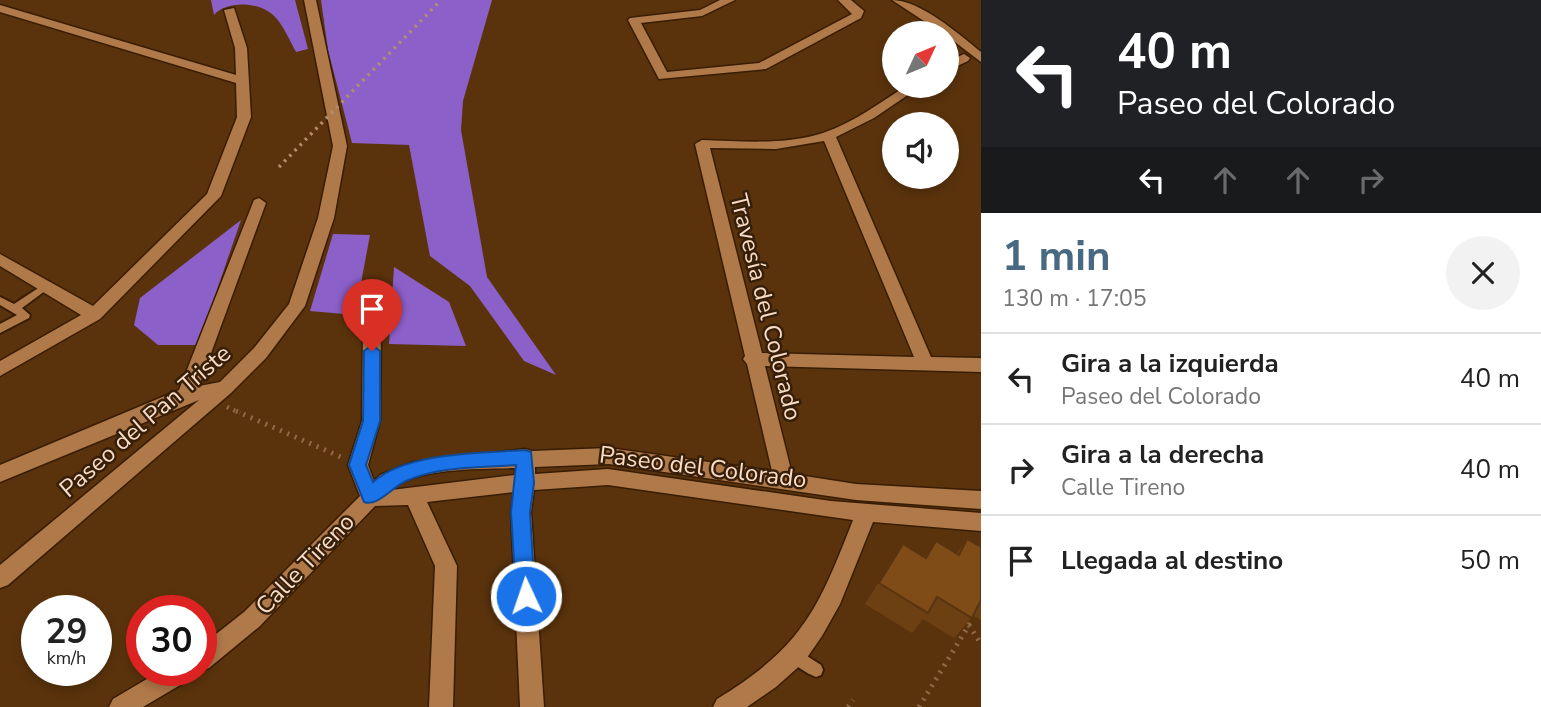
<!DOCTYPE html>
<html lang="es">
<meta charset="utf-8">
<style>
body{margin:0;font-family:"Nunito Sans",sans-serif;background:#f2f2f2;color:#222;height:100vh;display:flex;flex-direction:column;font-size:26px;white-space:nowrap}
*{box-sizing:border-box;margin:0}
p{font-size:23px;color:#767676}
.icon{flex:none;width:38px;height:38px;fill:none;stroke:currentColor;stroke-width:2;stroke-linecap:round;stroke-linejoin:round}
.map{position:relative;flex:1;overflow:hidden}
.side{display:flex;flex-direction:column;background:#fff;width:560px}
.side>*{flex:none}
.hud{background:#202124;color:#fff;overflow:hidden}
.needle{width:46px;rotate:46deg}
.tools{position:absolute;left:882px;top:21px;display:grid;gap:14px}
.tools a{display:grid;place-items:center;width:77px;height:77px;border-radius:50%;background:#fff;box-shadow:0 4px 10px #0003;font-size:35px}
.speed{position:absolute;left:21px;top:595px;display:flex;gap:14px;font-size:35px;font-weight:700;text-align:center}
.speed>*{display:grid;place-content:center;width:91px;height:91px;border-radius:50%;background:#fff;box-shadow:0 4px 10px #0003;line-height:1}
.speed small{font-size:18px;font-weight:400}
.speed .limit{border:10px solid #d22;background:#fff;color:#111}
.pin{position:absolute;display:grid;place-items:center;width:60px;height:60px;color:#fff;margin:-72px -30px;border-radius:50% 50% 50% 0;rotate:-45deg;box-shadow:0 0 7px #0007}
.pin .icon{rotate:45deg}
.me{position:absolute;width:77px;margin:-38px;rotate:357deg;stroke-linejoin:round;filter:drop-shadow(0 0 5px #0008)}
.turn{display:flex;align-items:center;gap:24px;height:147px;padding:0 21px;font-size:32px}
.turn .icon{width:91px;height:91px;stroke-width:2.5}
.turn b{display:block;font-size:49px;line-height:60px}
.lanes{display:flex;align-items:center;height:66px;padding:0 21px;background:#0003;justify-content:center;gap:35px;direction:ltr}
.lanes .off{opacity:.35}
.round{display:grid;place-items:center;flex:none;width:74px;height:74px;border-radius:37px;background:#f2f2f2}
.head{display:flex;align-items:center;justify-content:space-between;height:119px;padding:0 21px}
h1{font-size:42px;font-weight:700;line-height:52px;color:#476981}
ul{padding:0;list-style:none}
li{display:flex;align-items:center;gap:21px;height:91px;padding:0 21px;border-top:2px solid #e0e0e0}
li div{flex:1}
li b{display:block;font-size:26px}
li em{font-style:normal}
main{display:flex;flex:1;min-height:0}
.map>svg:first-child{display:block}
.forest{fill:#8c60c9}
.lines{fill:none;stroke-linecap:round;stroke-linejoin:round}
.lane-casing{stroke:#381d03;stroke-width:4}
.street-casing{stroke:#381d03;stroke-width:3}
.path-far1{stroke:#8f6a48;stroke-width:4.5;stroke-dasharray:2 5;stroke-linecap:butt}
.path{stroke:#8f6a48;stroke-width:5;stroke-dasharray:2 6;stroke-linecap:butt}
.lane{fill:#b07949;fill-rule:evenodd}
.street{fill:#b07949;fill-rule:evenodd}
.rail{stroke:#b18e6f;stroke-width:3.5;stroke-dasharray:2.5 5;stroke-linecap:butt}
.wall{fill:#6d4014}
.building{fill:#7f4b17;stroke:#593410;stroke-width:2}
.route{fill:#1a73e8;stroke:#114b97;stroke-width:2}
.labels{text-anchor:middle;stroke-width:5;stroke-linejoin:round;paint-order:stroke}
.street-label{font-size:24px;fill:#fadbc3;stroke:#351f0b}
</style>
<main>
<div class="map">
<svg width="981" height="707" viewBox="0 0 981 707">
<rect width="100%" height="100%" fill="#5a330c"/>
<g class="forest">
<path d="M211,0H295L308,49L296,52C290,41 284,27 276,18C262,1 226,0 214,15Z"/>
<polygon points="321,0 492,0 463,101 461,130 487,277 556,375 524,361 470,286 430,256 409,145 352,143 328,50"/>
<polygon points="241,220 198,345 158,345 134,325 140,298"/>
<polygon points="333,234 370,235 355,315 310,311"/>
<polygon points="394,267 449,302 466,346 389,344"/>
</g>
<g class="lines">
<g class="lane-casing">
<g id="lane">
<polygon points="46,283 49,284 51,286 49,288 22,308 30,315 29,318 0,333 0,324 17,315 0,305 0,297 14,304"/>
<path d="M793,647L821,665L823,670L821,675L816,677C806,673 791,664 786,654L788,649Z"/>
</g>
</g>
<g class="street-casing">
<g id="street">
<polygon points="304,0 316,0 347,146 334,218 305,306 266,358 231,393 8,585 0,588 0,565 199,400 0,482 0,465 179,390 254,200 259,198 266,203 199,386 220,382 254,348 289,304 318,218 333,146"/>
<polygon points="720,0 735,0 702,16 641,23 667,72 759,63 852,14 838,0 851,0 864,11 861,18 766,69 659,79 628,20 630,18 700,10"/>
<path d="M892,0C920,0 959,34 981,52V62L947,36V33H942Z"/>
<polygon points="0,5 236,75 235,48 224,10 234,8 247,48 251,117 221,196 100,319 0,376 0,361 81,315 0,266 0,254 93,306 207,194 237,117 236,83 0,12"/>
<polygon points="964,54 970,58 968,61 947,71 947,62"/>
<path d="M906,86H921L874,118L836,137L931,357L981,358V372L765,366L792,474L856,484L981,491V509L856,500L609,464L535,467V474L608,469L831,501L981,513V531L873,522L840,604L822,636L804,662L776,687L747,707H713L717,699C802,647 818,610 853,520L608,485L534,490L531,512L544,707H520L511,512L514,492L427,502L457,566L453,707H429L435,566L408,505L375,506L260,626L209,668L201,671L199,670H201V646L244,612L360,496L348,465L362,421L363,328L366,324L372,322L381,328L380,421L368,465L374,481L380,475L413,462L525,449L532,451L609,448L772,471L747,364L743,359L745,356L695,144L702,140C739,141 779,145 816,135C849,126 878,104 906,86ZM824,141L914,357L762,353L710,148L776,149ZM515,468V475L391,490C416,467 482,469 515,468Z"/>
<polygon points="162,670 195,670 192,678 143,707 109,707 113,699"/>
</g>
</g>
<polyline class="path-far1" points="227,407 240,413"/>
<g class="path">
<polyline points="236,411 341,457"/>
<polyline points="848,707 853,700"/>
<polyline points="919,707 969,625 981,644"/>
</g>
<use href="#lane" class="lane"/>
<use href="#street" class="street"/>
<polyline class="rail" points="279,167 441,0"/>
</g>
<polygon class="wall" points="967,539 981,547 981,620 973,616 954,638 923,619 912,633 865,604 903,544 925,557 936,541 957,553"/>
<polygon class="building" points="967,539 981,547 981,600 972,618 937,597 928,613 879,583 903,544 926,558 936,541 959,555"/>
<path class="route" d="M372,345L380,351V421L366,465L373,482C407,452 481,453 525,450L531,452L534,483L530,512L535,596L533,602L526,605L519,602L516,596L511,512L516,465C481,468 438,466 406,481C392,487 378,507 364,502L349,465L363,421L364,351Z"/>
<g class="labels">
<g class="street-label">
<text transform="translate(766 307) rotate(76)" y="8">Travesía del Colorado</text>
<text transform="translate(145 421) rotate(-41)" y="8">Paseo del Pan Triste</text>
<text transform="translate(703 467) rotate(7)" y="8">Paseo del Colorado</text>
<text transform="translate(305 564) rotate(-46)" y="8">Calle Tireno</text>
</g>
</g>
</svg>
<div class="tools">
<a><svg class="needle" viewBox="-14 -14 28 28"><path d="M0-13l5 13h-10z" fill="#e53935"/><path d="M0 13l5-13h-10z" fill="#767676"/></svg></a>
<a><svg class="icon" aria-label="sound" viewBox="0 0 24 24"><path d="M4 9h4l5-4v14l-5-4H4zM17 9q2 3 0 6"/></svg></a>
</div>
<div class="speed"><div>29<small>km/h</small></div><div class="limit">30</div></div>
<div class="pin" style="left:372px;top:351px;background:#d93025"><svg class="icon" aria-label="arrive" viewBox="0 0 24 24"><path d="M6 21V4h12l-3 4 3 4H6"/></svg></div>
<svg class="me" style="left:526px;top:596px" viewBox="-20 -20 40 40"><circle r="17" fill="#1a73e8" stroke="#fff" stroke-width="3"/><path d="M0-11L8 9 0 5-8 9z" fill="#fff"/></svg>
</div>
<section class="side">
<div class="hud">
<div class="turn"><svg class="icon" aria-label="left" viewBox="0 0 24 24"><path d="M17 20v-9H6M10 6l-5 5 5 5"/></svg><div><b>40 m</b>Paseo del Colorado</div></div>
<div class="lanes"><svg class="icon" aria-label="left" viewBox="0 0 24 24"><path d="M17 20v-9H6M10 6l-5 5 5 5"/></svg><svg class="icon off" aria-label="ahead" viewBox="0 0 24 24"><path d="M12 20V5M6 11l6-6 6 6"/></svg><svg class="icon off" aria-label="ahead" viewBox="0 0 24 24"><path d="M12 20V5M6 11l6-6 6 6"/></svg><svg class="icon off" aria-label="right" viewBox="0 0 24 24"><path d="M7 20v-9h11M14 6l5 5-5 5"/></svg></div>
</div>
<div class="head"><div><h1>1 min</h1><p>130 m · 17:05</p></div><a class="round"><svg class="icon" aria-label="close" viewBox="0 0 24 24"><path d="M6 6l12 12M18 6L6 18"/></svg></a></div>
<ul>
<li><svg class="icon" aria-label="left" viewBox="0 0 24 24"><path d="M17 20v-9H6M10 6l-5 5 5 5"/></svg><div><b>Gira a la izquierda</b><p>Paseo del Colorado</p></div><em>40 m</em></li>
<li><svg class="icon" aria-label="right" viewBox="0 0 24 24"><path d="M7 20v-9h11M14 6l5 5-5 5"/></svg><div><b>Gira a la derecha</b><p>Calle Tireno</p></div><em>40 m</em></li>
<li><svg class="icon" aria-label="arrive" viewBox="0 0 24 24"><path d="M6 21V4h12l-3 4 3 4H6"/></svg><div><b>Llegada al destino</b></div><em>50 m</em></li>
</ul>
</section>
</main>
